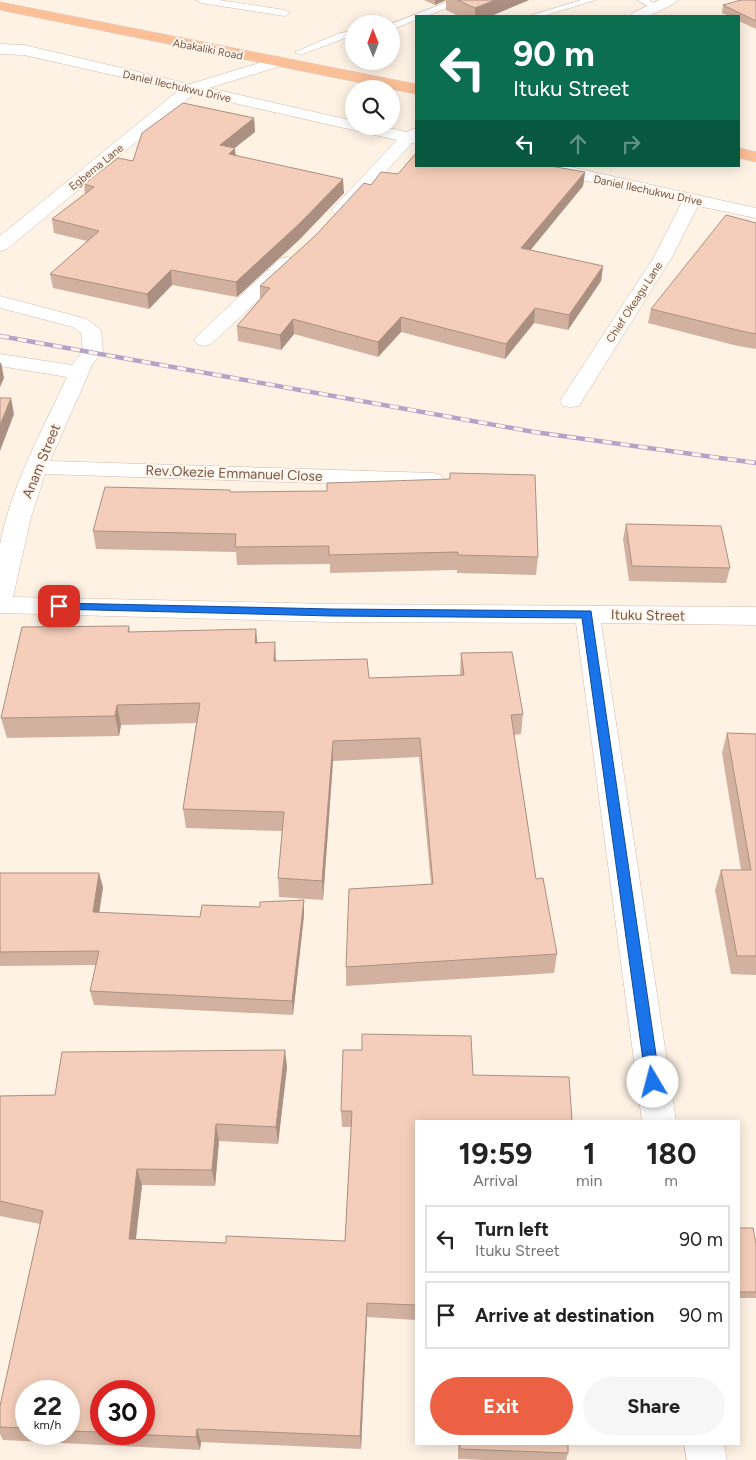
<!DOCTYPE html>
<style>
body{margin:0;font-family:Figtree,sans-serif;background:#f6f6f6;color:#222;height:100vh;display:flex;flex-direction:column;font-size:19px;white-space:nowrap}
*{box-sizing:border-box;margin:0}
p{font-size:16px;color:#767676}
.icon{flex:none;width:28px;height:28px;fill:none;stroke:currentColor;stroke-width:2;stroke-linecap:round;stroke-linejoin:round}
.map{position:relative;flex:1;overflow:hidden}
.drawer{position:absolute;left:415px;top:1120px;width:325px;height:325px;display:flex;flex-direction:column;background:#fff;border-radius:0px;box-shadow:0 2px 12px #0003}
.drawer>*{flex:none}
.banner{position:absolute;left:415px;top:15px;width:325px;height:152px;border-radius:0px;box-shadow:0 2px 12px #0003;background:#0b6e4f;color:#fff;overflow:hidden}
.needle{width:32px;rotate:359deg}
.fabs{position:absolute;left:345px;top:15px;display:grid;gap:10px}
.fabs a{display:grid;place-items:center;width:55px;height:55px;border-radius:50%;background:#fff;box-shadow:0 2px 12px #0003;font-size:25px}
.speed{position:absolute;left:15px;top:1380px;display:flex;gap:10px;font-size:25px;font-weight:700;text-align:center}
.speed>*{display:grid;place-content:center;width:65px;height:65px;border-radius:50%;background:#fff;box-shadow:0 2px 12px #0003;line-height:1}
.speed small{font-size:12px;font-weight:400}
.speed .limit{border:8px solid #d22;background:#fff;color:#111}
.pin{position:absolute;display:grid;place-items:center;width:42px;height:42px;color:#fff;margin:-21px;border-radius:10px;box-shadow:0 2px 8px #0006}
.me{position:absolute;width:55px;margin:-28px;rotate:352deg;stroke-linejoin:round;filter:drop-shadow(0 0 4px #0008)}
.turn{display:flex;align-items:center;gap:18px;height:105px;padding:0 15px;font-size:22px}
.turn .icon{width:65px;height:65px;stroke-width:2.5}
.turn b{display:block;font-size:35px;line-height:42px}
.lanes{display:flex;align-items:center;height:48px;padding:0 15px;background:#0003;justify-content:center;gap:25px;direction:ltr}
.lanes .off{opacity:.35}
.eta{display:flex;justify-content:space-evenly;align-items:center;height:85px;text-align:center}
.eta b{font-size:30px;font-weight:700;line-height:35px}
.action{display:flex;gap:10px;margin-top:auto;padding:10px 15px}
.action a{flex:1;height:58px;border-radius:30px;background:#ec6044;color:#fff;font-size:20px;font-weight:700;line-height:58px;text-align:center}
.action a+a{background:#f6f6f6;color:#222}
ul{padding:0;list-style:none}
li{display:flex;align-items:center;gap:15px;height:68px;margin:0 10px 8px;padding:0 5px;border:2px solid #e0e0e0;border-radius:0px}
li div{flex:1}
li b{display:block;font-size:19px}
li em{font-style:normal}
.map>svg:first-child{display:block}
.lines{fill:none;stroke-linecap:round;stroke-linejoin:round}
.service-casing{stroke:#d1baac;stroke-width:1}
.minor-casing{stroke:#d1baac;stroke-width:1}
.secondary-casing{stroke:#d4baaa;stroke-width:1}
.trunk-casing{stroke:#d9d0cc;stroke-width:1}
.service{fill:#fff;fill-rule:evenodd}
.minor{fill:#fff;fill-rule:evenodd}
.secondary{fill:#fff;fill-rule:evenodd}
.trunk{fill:#fcc099;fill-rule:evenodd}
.rail-casing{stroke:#b4a2c7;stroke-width:4.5}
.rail{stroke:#fff6eb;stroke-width:3;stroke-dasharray:9;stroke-linecap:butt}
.wall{fill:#d2b1a0;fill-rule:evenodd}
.shaded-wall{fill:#ab9082}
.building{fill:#f4ceba;stroke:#ab9082}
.route{fill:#1a73e8;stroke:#114b97}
.labels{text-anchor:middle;stroke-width:4;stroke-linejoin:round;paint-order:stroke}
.far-street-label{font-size:11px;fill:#775648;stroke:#fff6eb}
.street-label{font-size:14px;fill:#775648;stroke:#fff6eb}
</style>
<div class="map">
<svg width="756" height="1460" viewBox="0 0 756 1460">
<rect width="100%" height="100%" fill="#fdf2e4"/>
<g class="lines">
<g class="service-casing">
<g id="service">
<polygon points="196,0 219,0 285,10 290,13 285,16 201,3"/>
<polygon points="452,0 465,0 427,16 416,16 416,20 391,30 391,24"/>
<polygon points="581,0 596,0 543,16 529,16"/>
<polygon points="637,0 649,0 661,7 659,9 653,9"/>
<polygon points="354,31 354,37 345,38 303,54 300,55 295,52 340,33"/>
</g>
</g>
<g class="minor-casing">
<g id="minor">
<polygon points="0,44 24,45 190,84 279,57 284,59 287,62 284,65 209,88 354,121 354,126 380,126 406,132 416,128 416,144 412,143 347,214 341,215 335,214 332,210 335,206 397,140 194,94 7,249 0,251 0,236 179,90 24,55 0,54"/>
<polygon points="533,166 566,166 756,208 756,218 698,206 672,257 582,401 579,406 571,407 563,406 560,401 654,257 682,202 541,171 535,170"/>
<polygon points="287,257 294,259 297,263 294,267 211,344 204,346 197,344 194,340 197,336 280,259"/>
<path d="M0,296L87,319L101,330L103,352L93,363L50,461L433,473L441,475L444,480L441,485L433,487L45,474L31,517L13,597L332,604L756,607V625L601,623L676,1121H642L576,623L332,622L0,613C0,591 0,566 0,544C11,486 42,431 67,377L0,366V354L72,365L83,351L81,333L73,327L0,308Z"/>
<polygon points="684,1444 724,1444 727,1460 687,1460"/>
</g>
</g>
<g class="secondary-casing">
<polygon id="secondary" points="659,0 677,0 675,3 649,16 631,16 633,13"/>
</g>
<g class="trunk-casing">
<g id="trunk">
<polygon points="0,2 416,84 416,94 0,10"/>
<polygon points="739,148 756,152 756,162 739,158"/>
</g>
</g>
<use href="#service" class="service"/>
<use href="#minor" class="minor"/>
<use href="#secondary" class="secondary"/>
<use href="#trunk" class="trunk"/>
<g class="rail-casing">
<polyline id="rail" points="0,336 534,432 756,463"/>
</g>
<use href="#rail" class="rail"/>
</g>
<g class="wall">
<polygon points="424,0 529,0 491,16 459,16 446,10 446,0 435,5"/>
<polygon points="756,0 756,29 739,21 739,16 729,16 722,13 723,5"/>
<polygon points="254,118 255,132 234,148 236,155 344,193 300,239 237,297 172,285 149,309 53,288 50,274 87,241 54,233 52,219 85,194 84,184 133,161"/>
<polygon points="585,172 583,186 530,250 603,266 601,281 568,330 534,323 505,359 401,332 378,357 294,334 281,350 238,341 237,326 260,299 260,286 371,185 398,174"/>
<polygon points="756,223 756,349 738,346 648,323 651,309"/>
<polygon points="231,492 538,557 536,575 457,573 457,570 330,573 330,564 237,565 236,552 96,549 93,531"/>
<polygon points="626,524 730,568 726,583 629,581 623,539"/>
<polygon points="129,626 130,632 257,643 276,661 369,678 460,675 461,653 523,714 521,734 514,735 536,879 557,954 554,973 346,986 346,967 431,884 419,757 333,761 323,900 279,897 278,878 282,831 186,828 183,809 196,723 121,725 119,736 7,738 1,718"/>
<polygon points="727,733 756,734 756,975 731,974 715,890 721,870 741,870 722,753"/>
<polygon points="0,873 103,887 99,913 200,917 260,907 304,900 304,915 293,1015 94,1005 90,991 96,965 0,966"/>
<path d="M343,1050L416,1121V1320L367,1317L361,1449L201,1442L200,1450L3,1440L0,1434V1406L40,1224L0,1216V1096L55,1095L287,1067L278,1144L219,1141L215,1186L142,1185L136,1239L226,1243L345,1241L351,1127H342L341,1111ZM26,1391H69V1434H26ZM101,1391L144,1434H101Z"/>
<polygon points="739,1228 756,1244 756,1298 739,1298"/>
<polygon points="458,1444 568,1444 568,1453 566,1460 483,1460 458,1459"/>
</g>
<g class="shaded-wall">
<polygon points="435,0 446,0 435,5"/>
<polygon points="495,0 529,0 491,16 475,16 475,8"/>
<polygon points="254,118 255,132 221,159 220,145"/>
<polygon points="235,148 236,162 229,154"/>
<polygon points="585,172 583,186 520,263 521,248"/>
<polygon points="343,179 344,193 300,239 237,297 236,282"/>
<polygon points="603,266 601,281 568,330 569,315"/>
<polygon points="171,270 172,285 149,309 147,294"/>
<polygon points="535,308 534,323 505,359 506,344"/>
<polygon points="401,317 401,332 378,357 378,342"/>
<polygon points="293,319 294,334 281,350 280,335"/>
<polygon points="1,362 4,378 0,387 0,364"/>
<polygon points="11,398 14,414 0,451 0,425"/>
<polygon points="256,629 258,649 255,643"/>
<polygon points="275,642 276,662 274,661"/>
<polygon points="117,705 121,725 119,736 115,716"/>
<polygon points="333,741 333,761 323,900 322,881"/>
<polygon points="99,873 103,887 97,927 93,912"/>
<polygon points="304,900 304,915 293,1015 292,1001"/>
<polygon points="285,1050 287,1067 278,1144 276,1127"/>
<polygon points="216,1124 219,1141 215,1186 212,1170"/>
<polygon points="137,1169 142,1185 134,1254 129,1239"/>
<polygon points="367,1303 367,1317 361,1449 360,1436"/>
<polygon points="197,1429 201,1442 200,1450 196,1437"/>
</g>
<g class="building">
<polygon points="457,0 495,0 475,8"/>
<polygon points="741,0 756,0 756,21 723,5"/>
<polygon points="183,103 254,118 220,145 235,148 229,154 343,179 299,224 236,282 171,270 147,294 50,274 99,231 52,219 94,187 84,184 118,158 133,161 142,133"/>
<polygon points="416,153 416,166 550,166 585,172 521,248 603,266 569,315 535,308 506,344 401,317 378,342 293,319 280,335 237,326 270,288 260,286 316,235 364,183 371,185 381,172 398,174"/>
<polygon points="726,215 756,223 756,334 741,331 651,309"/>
<polygon points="0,398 11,398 0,425"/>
<polygon points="450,473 535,475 538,557 458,555 458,552 329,555 329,546 235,547 236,534 93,531 105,487 230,490 230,492 327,491 327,483 450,479"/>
<polygon points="626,524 721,526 730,568 632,566"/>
<polygon points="129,626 128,632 256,629 255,643 275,642 274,661 367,659 369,678 464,675 461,653 512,652 523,714 511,715 536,879 543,878 557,954 346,967 349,889 433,884 420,738 333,741 322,881 278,878 284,812 183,809 200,703 117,705 115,716 1,718 22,627"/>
<polygon points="727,733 756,734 756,956 737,956 721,870 751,870"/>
<polygon points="0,873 99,873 93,912 200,917 202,905 260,907 260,902 304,900 292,1001 90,991 99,951 0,952"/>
<polygon points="362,1034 471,1036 473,1075 569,1077 572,1121 416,1121 416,1305 367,1303 360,1436 197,1429 196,1437 129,1434 144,1434 144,1391 101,1391 101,1432 69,1431 69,1391 26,1391 26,1428 0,1427 0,1406 43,1211 0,1201 0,1096 55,1095 62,1052 285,1050 276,1127 216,1124 212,1170 137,1169 129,1239 226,1243 226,1236 345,1241 352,1111 341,1111 343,1050 362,1050"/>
<polygon points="739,1228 753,1228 756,1244 756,1292 739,1292"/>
<polygon points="460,1444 568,1444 568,1453 460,1449"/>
</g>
<polygon class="route" points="59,603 332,609 591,611 660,1082 658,1087 653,1089 648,1087 646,1082 582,618 332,616 55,609 53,606 55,604"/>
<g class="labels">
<g class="far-street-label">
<text transform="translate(208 49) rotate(11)" y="4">Abakaliki Road</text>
<text transform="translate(177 86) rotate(13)" y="4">Daniel Ilechukwu Drive</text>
<text transform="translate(96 167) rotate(-39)" y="4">Egbema Lane</text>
<text transform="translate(648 190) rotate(12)" y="4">Daniel Ilechukwu Drive</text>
<text transform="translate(634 302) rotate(-57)" y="4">Chief Okeagu Lane</text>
</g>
<g class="street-label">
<text transform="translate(41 461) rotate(-68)" y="5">Anam Street</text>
<text transform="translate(234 473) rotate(2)" y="5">Rev.Okezie Emmanuel Close</text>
<text transform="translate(648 615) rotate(1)" y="5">Ituku Street</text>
</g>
</g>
</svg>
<div class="fabs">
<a><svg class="needle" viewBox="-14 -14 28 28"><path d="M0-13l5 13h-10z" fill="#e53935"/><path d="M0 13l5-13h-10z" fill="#767676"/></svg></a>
<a><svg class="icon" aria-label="search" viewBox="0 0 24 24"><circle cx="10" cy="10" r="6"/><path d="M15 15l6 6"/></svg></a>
</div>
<div class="speed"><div>22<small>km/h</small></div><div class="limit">30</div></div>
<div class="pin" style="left:59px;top:606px;background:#d93025"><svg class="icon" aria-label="arrive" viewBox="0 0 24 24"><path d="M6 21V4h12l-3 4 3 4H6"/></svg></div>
<svg class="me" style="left:653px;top:1082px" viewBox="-20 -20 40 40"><circle r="19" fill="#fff"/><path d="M0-13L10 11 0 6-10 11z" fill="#1a73e8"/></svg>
<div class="banner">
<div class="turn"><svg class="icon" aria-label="left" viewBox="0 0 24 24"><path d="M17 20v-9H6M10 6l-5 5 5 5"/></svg><div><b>90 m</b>Ituku Street</div></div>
<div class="lanes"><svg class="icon" aria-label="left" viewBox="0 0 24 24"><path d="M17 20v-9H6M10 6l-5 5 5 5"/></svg><svg class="icon off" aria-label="ahead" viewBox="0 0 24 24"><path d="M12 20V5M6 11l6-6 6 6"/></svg><svg class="icon off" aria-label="right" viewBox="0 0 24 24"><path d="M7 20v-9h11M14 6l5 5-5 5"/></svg></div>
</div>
<section class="drawer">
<div class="eta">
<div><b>19:59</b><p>Arrival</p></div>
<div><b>1</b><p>min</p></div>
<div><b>180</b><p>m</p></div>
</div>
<ul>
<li><svg class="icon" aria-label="left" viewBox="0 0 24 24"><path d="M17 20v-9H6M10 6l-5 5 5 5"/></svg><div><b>Turn left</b><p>Ituku Street</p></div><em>90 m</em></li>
<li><svg class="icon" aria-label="arrive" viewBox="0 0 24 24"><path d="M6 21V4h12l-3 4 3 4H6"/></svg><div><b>Arrive at destination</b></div><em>90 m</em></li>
</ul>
<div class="action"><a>Exit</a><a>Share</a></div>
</section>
</div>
